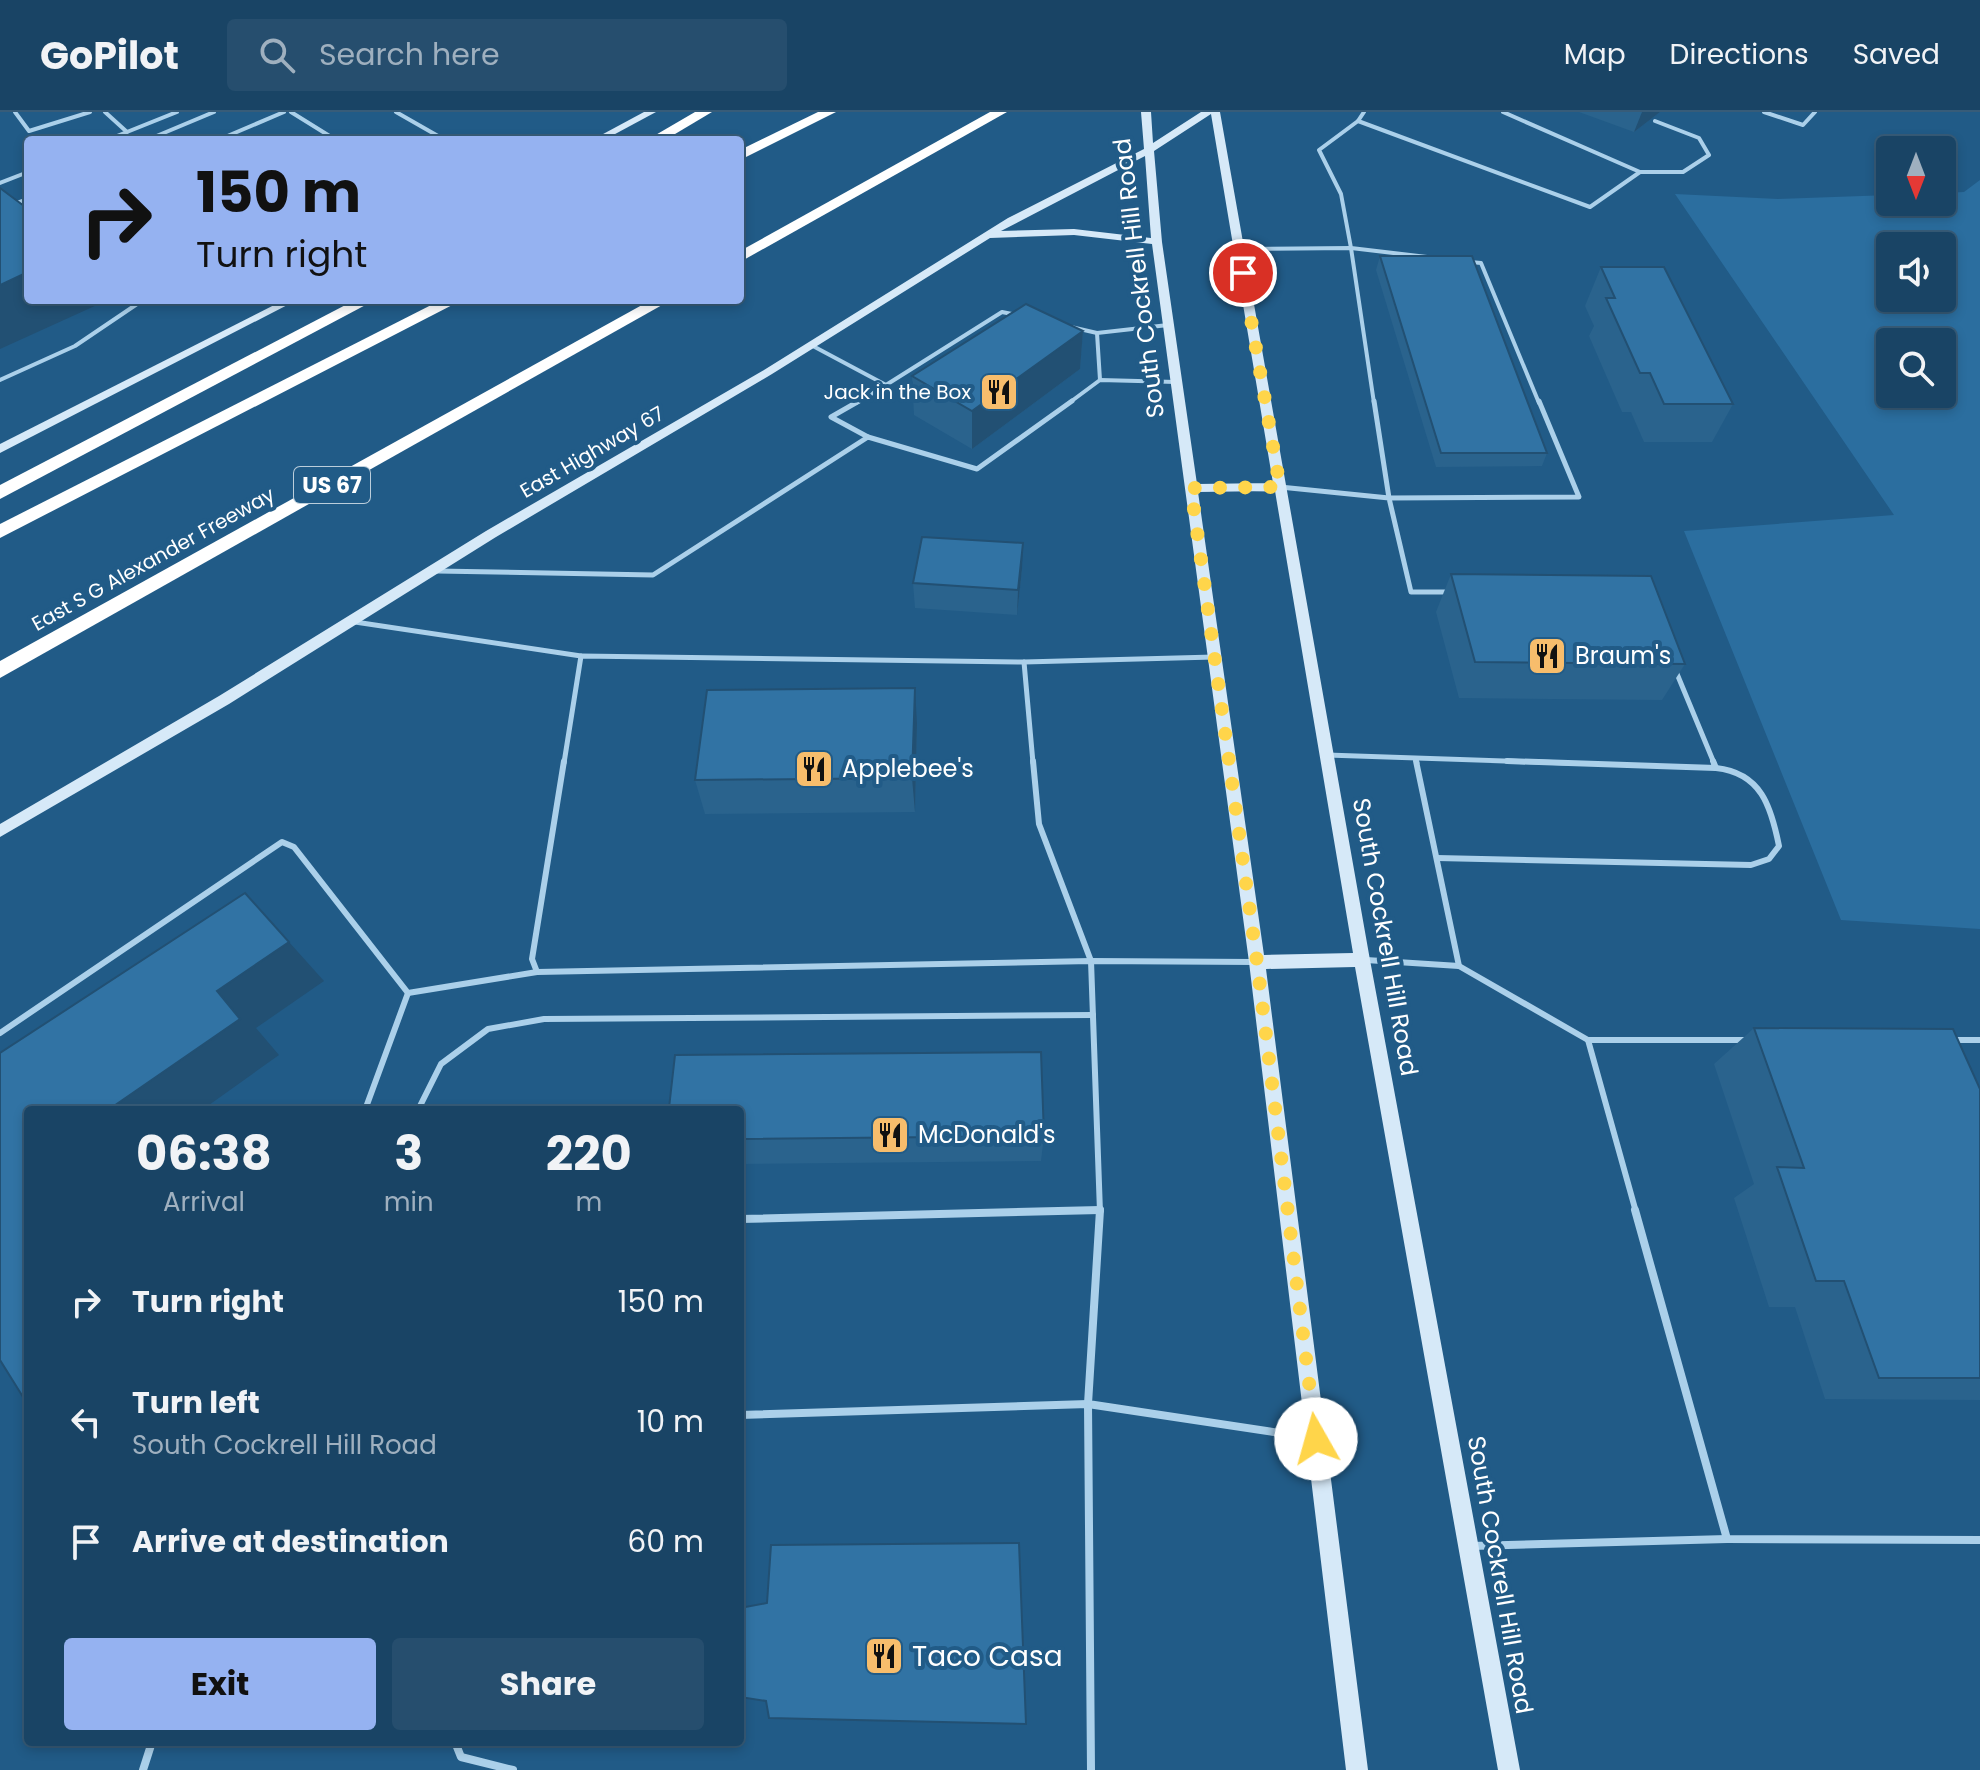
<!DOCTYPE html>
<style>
body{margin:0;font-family:Poppins,sans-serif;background:#264e6e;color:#f1f3f6;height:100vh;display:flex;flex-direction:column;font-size:30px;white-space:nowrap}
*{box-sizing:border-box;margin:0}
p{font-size:26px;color:#9fb0bf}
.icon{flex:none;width:44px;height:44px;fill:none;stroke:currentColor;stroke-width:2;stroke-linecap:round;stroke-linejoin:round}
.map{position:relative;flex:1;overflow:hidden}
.details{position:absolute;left:24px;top:994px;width:720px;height:640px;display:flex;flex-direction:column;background:#194465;border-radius:8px;box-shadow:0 4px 12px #0003,0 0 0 2px #375c79}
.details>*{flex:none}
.banner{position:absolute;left:24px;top:24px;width:720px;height:168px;border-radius:8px;box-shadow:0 4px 12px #0003,0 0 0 2px #375c79;background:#95b2f1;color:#111;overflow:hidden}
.needle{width:52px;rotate:180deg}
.buttons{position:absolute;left:1876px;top:24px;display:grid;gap:16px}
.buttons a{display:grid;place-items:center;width:80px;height:80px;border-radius:8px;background:#194465;box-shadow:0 4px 12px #0003,0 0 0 2px #375c79;font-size:40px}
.pin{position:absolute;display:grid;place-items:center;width:68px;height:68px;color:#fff;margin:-34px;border:4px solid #fff;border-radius:50%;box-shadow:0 2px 8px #0007}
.me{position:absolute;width:88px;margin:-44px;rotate:353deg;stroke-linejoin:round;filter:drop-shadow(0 0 6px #0008)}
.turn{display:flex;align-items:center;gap:28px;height:168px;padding:0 40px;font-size:36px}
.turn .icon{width:104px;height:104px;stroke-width:2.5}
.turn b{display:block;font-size:56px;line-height:68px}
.eta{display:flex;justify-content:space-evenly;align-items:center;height:136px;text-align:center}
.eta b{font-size:48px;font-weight:700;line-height:56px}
.button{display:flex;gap:16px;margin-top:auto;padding:16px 40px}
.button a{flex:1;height:92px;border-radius:8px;background:#95b2f1;color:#111;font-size:32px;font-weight:700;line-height:92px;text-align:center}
.button a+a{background:#264e6e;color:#f1f3f6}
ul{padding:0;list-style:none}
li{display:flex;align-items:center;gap:24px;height:120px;padding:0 40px}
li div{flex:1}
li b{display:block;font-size:30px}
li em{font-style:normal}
header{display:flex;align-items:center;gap:48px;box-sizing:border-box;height:112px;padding:0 40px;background:#194465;border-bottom:2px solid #375c79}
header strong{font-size:38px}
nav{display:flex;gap:44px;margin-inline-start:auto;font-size:28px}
.search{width:560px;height:72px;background:#264e6e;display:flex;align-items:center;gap:20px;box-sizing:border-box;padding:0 28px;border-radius:8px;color:#9fb0bf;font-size:30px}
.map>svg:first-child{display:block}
.green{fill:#2b6e9f;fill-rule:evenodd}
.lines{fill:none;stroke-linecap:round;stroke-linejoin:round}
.service-far3{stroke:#abd0ea;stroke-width:4}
.service-far2{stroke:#abd0ea;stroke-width:5}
.service-far1{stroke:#abd0ea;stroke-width:6}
.service{stroke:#abd0ea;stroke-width:8}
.secondary{fill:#d6e9f8;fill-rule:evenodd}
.motorway{fill:#fff;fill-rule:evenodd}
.wall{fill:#2a638d}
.shaded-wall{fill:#225073}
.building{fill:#3173a4;stroke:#225073;stroke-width:2}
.route{stroke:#ffd54a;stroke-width:14;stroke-dasharray:0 25.2}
.labels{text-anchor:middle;stroke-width:8;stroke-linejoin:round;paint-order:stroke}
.far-poi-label{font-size:20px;fill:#fff;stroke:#215b87;text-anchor:end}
.far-street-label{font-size:20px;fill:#fff;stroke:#215b87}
.shield{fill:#215b87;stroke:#bccedb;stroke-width:2}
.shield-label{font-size:22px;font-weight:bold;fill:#fff}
.street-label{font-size:24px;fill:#fff;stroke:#215b87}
.poi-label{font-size:24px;fill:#fff;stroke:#215b87;text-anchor:start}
.near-poi-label{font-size:28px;fill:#fff;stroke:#215b87;text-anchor:start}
</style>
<header>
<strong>GoPilot</strong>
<div class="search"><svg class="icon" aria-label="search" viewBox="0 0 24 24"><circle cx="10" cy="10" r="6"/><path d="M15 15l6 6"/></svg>Search here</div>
<nav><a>Map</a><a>Directions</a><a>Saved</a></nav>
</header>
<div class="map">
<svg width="1980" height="1658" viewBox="0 0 1980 1658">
<rect width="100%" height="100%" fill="#215b87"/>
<path class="green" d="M1980,68V817L1841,808L1684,419L1894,403L1675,82L1778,87L1890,83V90H1942V81L1964,80ZM1890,134H1942V186H1890ZM1890,230H1942V282H1890Z"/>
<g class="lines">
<g class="service-far3">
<polyline points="15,0 29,19 90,0"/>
<polyline points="105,0 127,20"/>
<polyline points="291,0 336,28"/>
<polyline points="396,0 445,28"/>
<polyline points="1364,0 1358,9 1590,95 1640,60"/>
<polyline points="1503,0 1640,60 1683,60 1709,43 1699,26 1655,9"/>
<polyline points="1764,0 1803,13 1815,0"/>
<polyline points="1358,9 1319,38 1341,82 1351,136 1427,145"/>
<polyline points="107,28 177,0"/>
<polyline points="147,28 214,0"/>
<polyline points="218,28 284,0"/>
<polyline points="0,71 28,60"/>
<polyline points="0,97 28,87"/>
<polyline points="1238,137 1351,136 1374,291"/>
<polyline points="1470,150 1481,151 1539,291"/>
<polyline points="1071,215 1097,221 1100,268"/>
<polyline points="1097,221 1168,213"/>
<polyline points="811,233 886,273 856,291"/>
<polyline points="0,268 75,234 143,188"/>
<polyline points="886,273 1002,200 1017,203"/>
<polyline points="1069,291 1100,268 1176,270"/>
</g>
<g class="service-far2">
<polyline points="859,289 831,305 868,325"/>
<polyline points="1374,289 1389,386 1579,385 1539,289"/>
<polyline points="1280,375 1389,386 1411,480 1449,480"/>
<polyline points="437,459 653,463 868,325 977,357 1072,289"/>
<polyline points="355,510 581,544"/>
<polyline points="1024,550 1033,651"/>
<polyline points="1675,557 1714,651"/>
<polyline points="1327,643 1567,651"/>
<polyline points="1416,647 1417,651"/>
<polyline points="564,651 581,544 1024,550 1214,545"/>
</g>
<g class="service-far1">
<polyline points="564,649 532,847 537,860 1091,849 1255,850"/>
<polyline points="1033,649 1039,712 1091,849 1100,1100"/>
<polyline points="1416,649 1459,854"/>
<polyline points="1507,649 1716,656 1713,649"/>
<path d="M1437,746L1751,753L1769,747L1779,734C1771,694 1761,661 1716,656"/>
<polyline points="1366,848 1459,854 1588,928 1747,928"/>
<polyline points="0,921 282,730 294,735 408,881 537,860"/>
<polyline points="1588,928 1636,1100"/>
<polyline points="1950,928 1980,928"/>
<polyline points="365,998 408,881"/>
<polyline points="418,998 441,952 488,917 544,907 1093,903"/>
<polyline points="1021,1100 1100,1098"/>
</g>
<g class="service">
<polyline points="1100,1098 1088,1292 1313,1326"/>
<polyline points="1635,1098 1727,1427 1980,1428"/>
<polyline points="740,1107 1100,1098"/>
<polyline points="740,1303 1088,1292 1091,1658"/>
<polyline points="1471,1434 1727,1427"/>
<polyline points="455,1630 461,1645 513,1658"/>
<polyline points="143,1658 152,1630"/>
</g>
<g class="secondary">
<polygon points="644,0 656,0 604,28 592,28"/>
<path d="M1141,0H1151L1153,31L1201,0H1220L1370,848L1520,1658H1498L1355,855L1266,857L1368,1658H1346L1249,850L1152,132L1074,123L990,126L772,262L496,425L229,592L0,725V712L219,584L486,419L764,258L1008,106L1144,37ZM1211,2L1273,371L1197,372L1162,130L1154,39ZM1145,44L1151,126L1074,117L1001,119ZM1275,379L1353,841L1264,843L1198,380Z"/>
<polygon points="284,188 297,188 0,341 0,332"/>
</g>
<g class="motorway">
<polygon points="695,0 712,0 665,28 647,28"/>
<polygon points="818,0 836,0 740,48 740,38"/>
<polygon points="990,0 1007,0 740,150 740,139"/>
<polygon points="355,188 375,188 0,387 0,373"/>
<polygon points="441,188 462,188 0,426 0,412"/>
<polygon points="651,188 671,188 0,566 0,549"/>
</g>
</g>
<g class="wall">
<polygon points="1579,0 1660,0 1634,20"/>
<polygon points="1380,144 1547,341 1542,354 1436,355 1376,158"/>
<polygon points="1601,155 1733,292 1712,330 1644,330 1631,300 1622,300 1589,224 1594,214 1585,194"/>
<polygon points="1083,219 1080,257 972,337 914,303 912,264"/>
<polygon points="1022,457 1017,503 915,496 913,471"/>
<polygon points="1451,462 1685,552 1662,588 1459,586 1436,500"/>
<polygon points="917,612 915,700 705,702 695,668"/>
<polygon points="1754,916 1980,977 1980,1288 1825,1287 1795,1195 1769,1195 1734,1086 1754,1072 1714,952"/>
<polygon points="675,943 1044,1024 1041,1049 740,1052 740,998 670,998 669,996"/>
</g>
<g class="shaded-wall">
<polygon points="1642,0 1660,0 1634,20"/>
<polygon points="28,160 28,188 108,188 0,237 0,173"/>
<polygon points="1083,219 1080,257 972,337 972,299"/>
<polygon points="1023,431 1022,457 1017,503 1018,478"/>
<polygon points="915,576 917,612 915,700 912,666"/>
<polygon points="289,830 324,869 256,916 279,943 202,998 108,998 217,879"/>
</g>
<g class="building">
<polygon points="0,76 28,97 28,160 0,173"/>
<polygon points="1380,144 1472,144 1547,341 1441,341"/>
<polygon points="1601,155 1664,155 1733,292 1664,292 1650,261 1640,261 1606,186 1615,186"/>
<polygon points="1026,192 1083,219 972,299 912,264"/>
<polygon points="922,425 1023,431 1018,478 913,471"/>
<polygon points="1451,462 1651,464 1685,552 1475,550"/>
<polygon points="915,576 912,666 695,668 707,578"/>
<polygon points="245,781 289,830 217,879 240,907 108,998 28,998 28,1293 0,1248 0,941"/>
<polygon points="1754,916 1953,917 1980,977 1980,1266 1879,1266 1844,1169 1816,1169 1777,1055 1804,1056"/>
<polygon points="1041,940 1044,1024 740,1027 740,998 711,998 711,996 669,996 675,943"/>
<polygon points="1019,1431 1026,1612 769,1606 766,1589 740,1585 740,1496 767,1491 771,1433"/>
</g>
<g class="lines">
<polyline class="route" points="1243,161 1280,375 1191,376 1257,850 1316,1327"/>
</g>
<defs>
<g id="restaurant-square" transform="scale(2)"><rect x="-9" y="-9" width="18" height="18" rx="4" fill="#f7bd6c" stroke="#215b87"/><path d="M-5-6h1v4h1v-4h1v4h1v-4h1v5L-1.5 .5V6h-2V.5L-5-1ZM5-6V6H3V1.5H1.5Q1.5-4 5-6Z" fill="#111"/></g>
</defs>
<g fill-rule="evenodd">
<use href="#restaurant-square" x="999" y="280"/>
<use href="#restaurant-square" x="1547" y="544"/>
<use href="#restaurant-square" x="814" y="657"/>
<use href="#restaurant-square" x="890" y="1023"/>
<use href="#restaurant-square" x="884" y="1544"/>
</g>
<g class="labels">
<g class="far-poi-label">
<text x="971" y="287">Jack in the Box</text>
</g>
<g class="far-street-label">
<text transform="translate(592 340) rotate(-30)" y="7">East Highway 67</text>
<text transform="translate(153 447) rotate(-29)" y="7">East S G Alexander Freeway</text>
</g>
<rect class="shield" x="294" y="355" width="76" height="36" rx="6"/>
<g class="shield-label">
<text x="332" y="381">US 67</text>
</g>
<g class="street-label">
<text transform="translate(1139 166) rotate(-97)" y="8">South Cockrell Hill Road</text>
<text transform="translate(1385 825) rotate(80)" y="8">South Cockrell Hill Road</text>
<text transform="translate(1500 1463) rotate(80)" y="8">South Cockrell Hill Road</text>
</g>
<g class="poi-label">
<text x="1575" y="552">Braum's</text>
<text x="842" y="665">Applebee's</text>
<text x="918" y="1031">McDonald's</text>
</g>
<g class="near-poi-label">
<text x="912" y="1554">Taco Casa</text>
</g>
</g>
</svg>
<div class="buttons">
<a><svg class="needle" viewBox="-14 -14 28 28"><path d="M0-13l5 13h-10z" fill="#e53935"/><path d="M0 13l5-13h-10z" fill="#9fb0bf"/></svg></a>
<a><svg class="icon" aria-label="sound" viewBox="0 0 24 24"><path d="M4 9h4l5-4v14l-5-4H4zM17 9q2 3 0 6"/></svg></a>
<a><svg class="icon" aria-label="search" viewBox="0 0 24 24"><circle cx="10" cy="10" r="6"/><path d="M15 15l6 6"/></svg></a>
</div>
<div class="pin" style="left:1243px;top:161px;background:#d93025"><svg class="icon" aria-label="arrive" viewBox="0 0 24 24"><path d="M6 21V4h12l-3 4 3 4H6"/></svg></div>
<svg class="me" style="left:1316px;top:1327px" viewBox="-20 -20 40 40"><circle r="19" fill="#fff"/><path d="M0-13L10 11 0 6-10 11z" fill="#ffd54a"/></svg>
<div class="banner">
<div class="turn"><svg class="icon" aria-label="right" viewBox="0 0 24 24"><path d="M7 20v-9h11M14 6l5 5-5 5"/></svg><div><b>150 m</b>Turn right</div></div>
</div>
<section class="details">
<div class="eta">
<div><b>06:38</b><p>Arrival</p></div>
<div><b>3</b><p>min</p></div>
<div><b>220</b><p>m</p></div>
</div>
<ul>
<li><svg class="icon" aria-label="right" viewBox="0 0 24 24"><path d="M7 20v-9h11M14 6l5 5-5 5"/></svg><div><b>Turn right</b></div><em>150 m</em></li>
<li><svg class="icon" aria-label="left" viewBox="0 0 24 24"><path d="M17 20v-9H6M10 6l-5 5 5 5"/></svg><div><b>Turn left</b><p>South Cockrell Hill Road</p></div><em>10 m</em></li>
<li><svg class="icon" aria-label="arrive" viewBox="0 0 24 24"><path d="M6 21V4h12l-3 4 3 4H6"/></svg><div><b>Arrive at destination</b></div><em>60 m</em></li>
</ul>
<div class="button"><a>Exit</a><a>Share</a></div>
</section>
</div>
